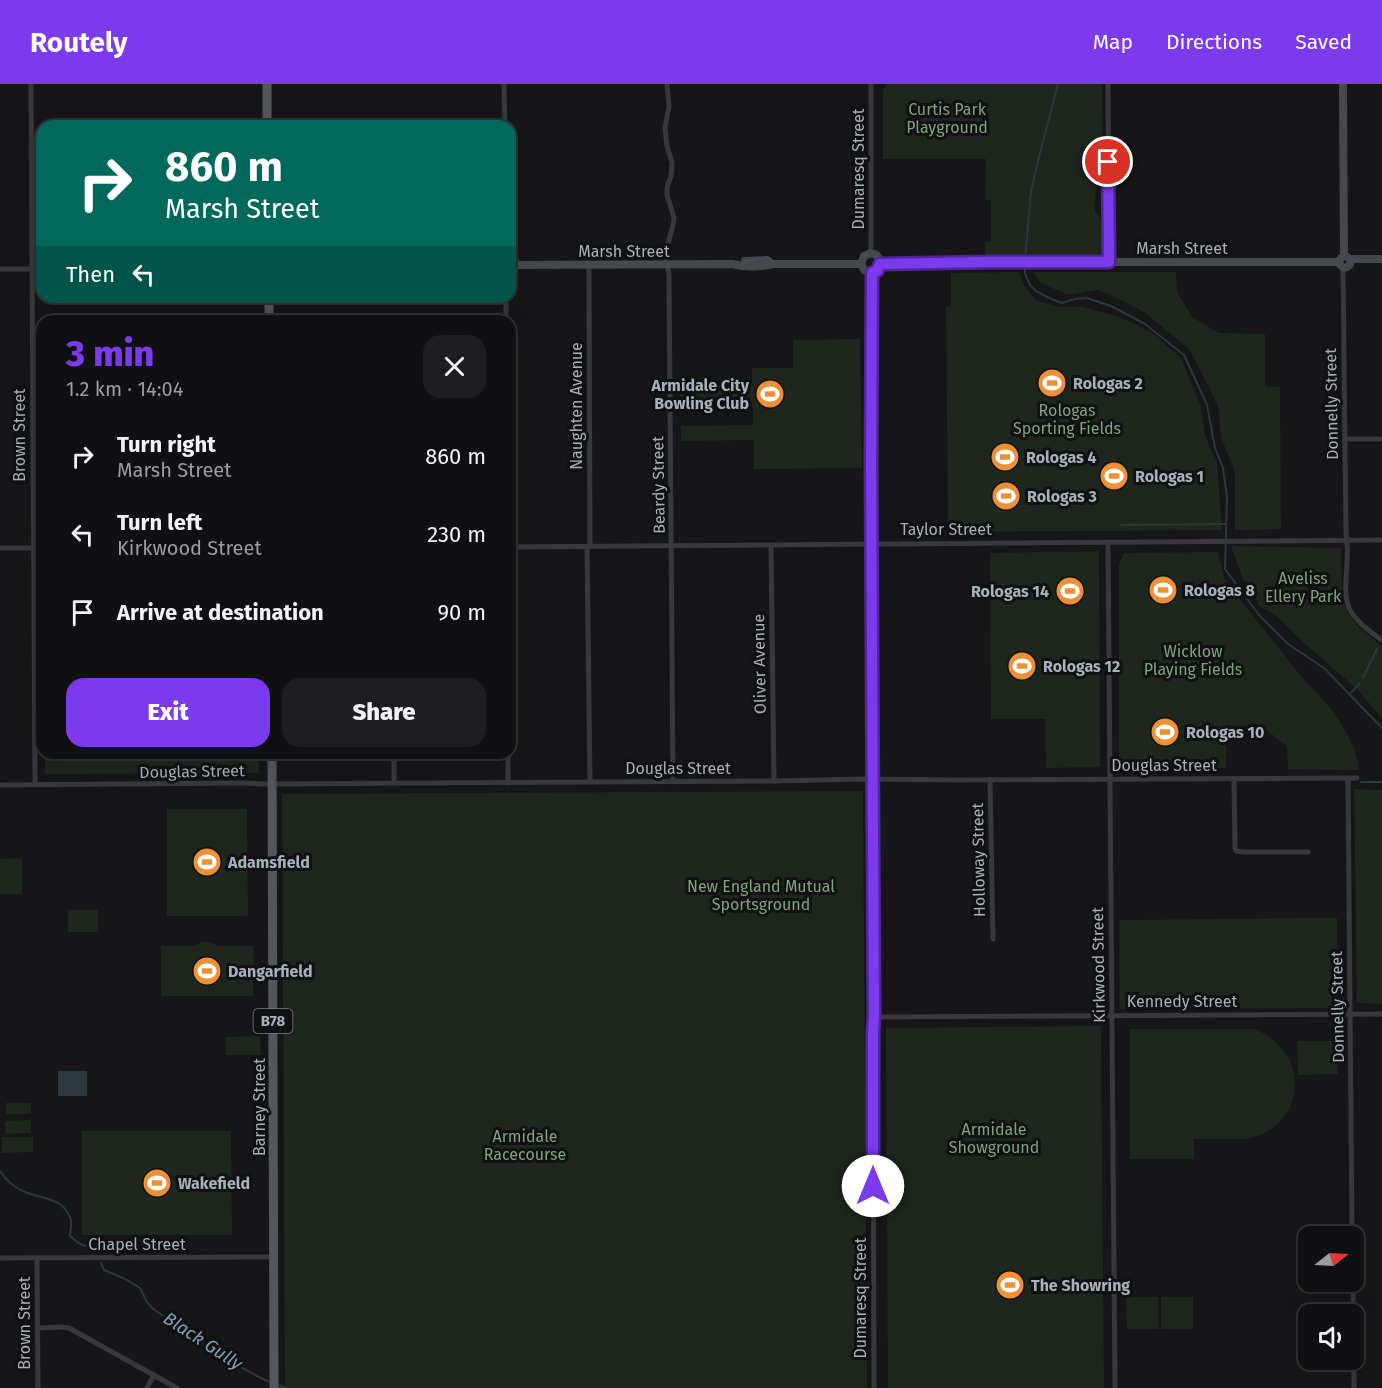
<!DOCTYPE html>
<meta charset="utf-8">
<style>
body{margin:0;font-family:"Fira Sans",sans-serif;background:#1e1e20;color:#f1f3f6;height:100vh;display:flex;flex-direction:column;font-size:22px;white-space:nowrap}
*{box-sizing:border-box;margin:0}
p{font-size:20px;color:#9c9d9f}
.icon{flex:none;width:33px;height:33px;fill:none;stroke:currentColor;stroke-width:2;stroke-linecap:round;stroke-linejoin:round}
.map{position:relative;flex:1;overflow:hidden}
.details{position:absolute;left:36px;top:231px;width:480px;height:444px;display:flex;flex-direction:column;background:#101012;border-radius:18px;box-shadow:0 6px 24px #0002,0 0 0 2px #303032}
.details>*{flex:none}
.hud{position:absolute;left:36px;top:36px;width:480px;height:183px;border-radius:18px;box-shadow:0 6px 24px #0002,0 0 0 2px #303032;background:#00695c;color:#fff;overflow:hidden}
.needle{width:39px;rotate:72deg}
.controls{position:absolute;left:1298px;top:1142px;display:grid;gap:12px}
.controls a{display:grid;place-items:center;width:66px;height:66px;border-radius:12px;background:#101012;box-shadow:0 6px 24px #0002,0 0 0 2px #303032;font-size:30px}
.pin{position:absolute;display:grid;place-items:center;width:51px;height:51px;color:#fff;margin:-26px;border:3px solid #fff;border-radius:50%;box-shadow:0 2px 6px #0007}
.me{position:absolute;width:66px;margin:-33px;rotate:0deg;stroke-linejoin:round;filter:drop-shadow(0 0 4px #0008)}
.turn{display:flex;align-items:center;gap:21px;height:126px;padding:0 30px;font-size:27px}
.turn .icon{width:78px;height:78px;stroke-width:2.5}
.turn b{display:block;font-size:42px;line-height:51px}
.then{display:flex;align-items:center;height:57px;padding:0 30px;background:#0003;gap:12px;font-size:22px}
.round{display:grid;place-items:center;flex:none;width:63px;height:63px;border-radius:18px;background:#1e1e20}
.headline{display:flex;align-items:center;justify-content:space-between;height:102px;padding:0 30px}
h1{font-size:36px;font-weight:800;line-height:45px;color:#7c3aed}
.button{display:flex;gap:12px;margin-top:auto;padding:12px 30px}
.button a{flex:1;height:69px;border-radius:18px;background:#7c3aed;color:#fff;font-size:24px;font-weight:800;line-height:69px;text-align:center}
.button a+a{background:#1e1e20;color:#f1f3f6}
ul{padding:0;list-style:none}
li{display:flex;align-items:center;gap:18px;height:78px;padding:0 30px}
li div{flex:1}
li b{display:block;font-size:22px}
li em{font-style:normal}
header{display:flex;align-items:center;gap:36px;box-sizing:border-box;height:84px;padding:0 30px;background:#7c3aed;color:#fff}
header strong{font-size:28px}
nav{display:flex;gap:33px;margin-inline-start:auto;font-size:21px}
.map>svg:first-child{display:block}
.green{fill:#1e261e}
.water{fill:#2c383c}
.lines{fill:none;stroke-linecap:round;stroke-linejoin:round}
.stream{stroke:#2c383c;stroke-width:2}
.street{stroke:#37393d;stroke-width:5}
.secondary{stroke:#45484d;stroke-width:8}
.primary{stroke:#53575c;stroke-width:9}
.route-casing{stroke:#51269a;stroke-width:15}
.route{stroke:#7c3aed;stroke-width:10}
.labels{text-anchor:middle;stroke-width:6;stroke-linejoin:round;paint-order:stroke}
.shield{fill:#111113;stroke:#7b8086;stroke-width:1.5}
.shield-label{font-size:15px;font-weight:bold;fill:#a8b0b8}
.park-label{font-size:16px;fill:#84a280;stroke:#111113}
.street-label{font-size:16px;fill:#a8b0b8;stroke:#111113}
.poi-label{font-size:16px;font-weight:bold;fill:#a8b0b8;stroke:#111113;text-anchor:start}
.water-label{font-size:18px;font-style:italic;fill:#80a4b2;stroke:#111113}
</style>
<header>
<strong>Routely</strong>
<nav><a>Map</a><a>Directions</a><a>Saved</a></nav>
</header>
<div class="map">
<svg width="1382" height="1304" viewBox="0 0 1382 1304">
<rect width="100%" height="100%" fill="#161618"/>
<g class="green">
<polygon points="887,0 1102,0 1103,92 1096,98 1095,127 1103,137 1104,166 1100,172 985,173 985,158 991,157 991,116 985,116 986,75 883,75 883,6"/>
<polygon points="1019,188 1024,201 1036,216 1060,223 1083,223 1120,233 1151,248 1181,274 1201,322 1205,352 1217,379 1222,446 948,448 946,223 951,222 951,189"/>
<polygon points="1033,188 1176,188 1177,208 1192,233 1219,249 1265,250 1265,302 1280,303 1281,445 1235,446 1235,388 1221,353 1218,321 1190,266 1144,228 1115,213 1097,206 1068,211 1041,199"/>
<polygon points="860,255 862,384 754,385 754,356 681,357 681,342 753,341 753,321 680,321 680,299 752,298 752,284 793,284 793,256"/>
<path d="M1231,462L1341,464C1342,480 1340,517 1348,529C1356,543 1370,552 1382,562V634L1356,604L1305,560L1274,530L1259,522L1254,507L1243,495Z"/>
<polygon points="1099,467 1100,683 1046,684 1045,635 991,635 990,469"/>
<path d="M1218,468L1225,496L1304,596C1325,615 1345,641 1355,667C1357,673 1358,680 1359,686L1288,685L1287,662L1260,641L1226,643V684L1119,683V480L1124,469Z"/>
<polygon points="45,669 259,669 259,689 45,690"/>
<polygon points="1354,705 1382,706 1382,920 1357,919"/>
<polygon points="863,707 867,1304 285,1304 282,710"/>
<polygon points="167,725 247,725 248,832 167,832"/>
<polygon points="22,774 22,810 0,810 0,775"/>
<rect x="68" y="826" width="30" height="22"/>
<polygon points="1337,834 1338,924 1120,925 1119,836"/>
<polygon points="203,858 209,858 218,862 254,862 253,912 161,912 161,862 191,862"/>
<polygon points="1101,942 1104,1304 888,1304 886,944"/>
<path d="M1130,945H1253C1312,965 1308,1044 1246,1055H1194V1075H1130Z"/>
<polygon points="260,952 261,971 226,971 225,953"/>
<polygon points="1297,957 1337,957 1338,990 1298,991"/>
<rect x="6" y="1019" width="25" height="11"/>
<polygon points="31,1036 31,1049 6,1050 5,1037"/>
<polygon points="82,1047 231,1047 232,1151 82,1151"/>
<polygon points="2,1053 33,1053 33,1068 2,1069"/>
<polygon points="1126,1213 1158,1213 1159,1245 1127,1245"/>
<rect x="1161" y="1213" width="32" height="32"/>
</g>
<rect class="water" x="58" y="987" width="29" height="25"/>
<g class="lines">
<g class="stream">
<polyline points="1058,0 1039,73 1031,107 1025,176 1025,190 1030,201 1036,207 1051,215 1062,219 1075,215 1087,214 1111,222 1145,240 1184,271 1207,321 1215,364 1223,384 1227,413 1225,485 1259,531 1288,560 1324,584 1382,644"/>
<polyline points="1121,441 1225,440"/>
<polyline points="1363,594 1377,565"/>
<polyline points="1350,610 1360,599"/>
<polyline points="1361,698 1382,698"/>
<path d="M0,1087C6,1096 15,1104 25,1108C42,1115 61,1113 70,1133C73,1139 70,1146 70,1152L80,1160L89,1163L93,1169"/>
<path d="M101,1179L104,1186L125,1195L140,1204L147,1218L153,1225C192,1250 229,1280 272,1299"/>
<polyline points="277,1301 287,1304"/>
</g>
<g class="street">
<polyline points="31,0 35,701"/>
<polyline points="504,0 505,42"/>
<polyline points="667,0 669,22 665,44 667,62 672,79 671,92 667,103 667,111 674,134 673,141 666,166 666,174 669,190 673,698"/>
<polyline points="1108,0 1109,178"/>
<polyline points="871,169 871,0"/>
<polyline points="589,181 590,462"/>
<path d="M1343,183L1346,449C1347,458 1348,468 1347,477C1347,492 1343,509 1349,524C1355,537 1370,548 1382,556"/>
<polyline points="0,185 42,185"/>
<polyline points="872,189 871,196 874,933 873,948 874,1304"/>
<polyline points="506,213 506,237"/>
<polyline points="1345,355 1382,355"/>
<polyline points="1108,458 1115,1304"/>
<polyline points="771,462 774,697"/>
<polyline points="510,463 1382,456"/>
<polyline points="587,463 590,698"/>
<polyline points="0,464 42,464"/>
<polyline points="394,669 394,699"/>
<polyline points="508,669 508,699"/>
<polyline points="1348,694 1352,1152"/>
<polyline points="1234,695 1235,764 1236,767 1243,768 1308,768"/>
<polyline points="990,696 993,855"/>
<polyline points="0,701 245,699 265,700 774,697 865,695 955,696 1357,694"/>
<polyline points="874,933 1382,930"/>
<polyline points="0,1174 274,1173"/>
<polyline points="37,1174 38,1304"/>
<polyline points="1353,1197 1354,1304"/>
<polyline points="38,1244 59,1243 69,1244 177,1304"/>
<polyline points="147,1304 154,1291"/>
</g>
<g class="secondary">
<polyline points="1343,0 1344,172"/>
<polyline points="510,171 514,174 516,181"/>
<circle cx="1345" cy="178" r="5.5"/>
<polyline points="1350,175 1382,175"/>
<polyline points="745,177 767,176 771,179"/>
<path d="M861,180L864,172L871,169C877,170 880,174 881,180"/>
<polyline points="861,180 864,186 872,189 877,187 881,180"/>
<polyline points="881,180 988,178 1339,178"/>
<path d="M516,181L732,180C744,183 760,183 773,180H861"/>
<polyline points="510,188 513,186 516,181"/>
</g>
<g class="primary">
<polyline points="267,0 267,42"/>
<polyline points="269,213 269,237"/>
<polyline points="272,669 274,1304"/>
</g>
</g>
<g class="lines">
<g class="route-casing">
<polyline id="route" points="873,1102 873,948 874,933 871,378 872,189 877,187 880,180 988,178 1109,178 1108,78"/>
</g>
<use href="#route" class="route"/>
</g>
<defs>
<g id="stadium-disc" transform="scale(1.5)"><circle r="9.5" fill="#ef9037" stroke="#111113"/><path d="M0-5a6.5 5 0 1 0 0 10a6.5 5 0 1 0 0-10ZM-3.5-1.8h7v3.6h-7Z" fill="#fff"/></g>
</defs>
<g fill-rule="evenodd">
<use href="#stadium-disc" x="1052" y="299"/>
<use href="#stadium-disc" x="770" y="310"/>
<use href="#stadium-disc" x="1005" y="373"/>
<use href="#stadium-disc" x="1114" y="392"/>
<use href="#stadium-disc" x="1006" y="412"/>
<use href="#stadium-disc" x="1163" y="506"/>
<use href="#stadium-disc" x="1070" y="507"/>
<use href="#stadium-disc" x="1022" y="582"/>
<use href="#stadium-disc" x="1165" y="648"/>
<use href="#stadium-disc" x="207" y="778"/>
<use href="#stadium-disc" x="207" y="887"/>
<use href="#stadium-disc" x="157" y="1099"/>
<use href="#stadium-disc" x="1010" y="1201"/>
</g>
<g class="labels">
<rect class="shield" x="253.5" y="925" width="39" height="24" rx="4.5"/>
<g class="shield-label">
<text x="273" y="942">B78</text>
</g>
<g class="park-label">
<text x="947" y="31">Curtis Park<tspan x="947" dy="18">Playground</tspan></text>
<text x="1067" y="332">Rologas<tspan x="1067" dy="18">Sporting Fields</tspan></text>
<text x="1303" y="500">Aveliss<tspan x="1303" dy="18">Ellery Park</tspan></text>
<text x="1193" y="573">Wicklow<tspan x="1193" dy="18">Playing Fields</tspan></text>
<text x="761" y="808">New England Mutual<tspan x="761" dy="18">Sportsground</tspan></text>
<text x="994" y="1051">Armidale<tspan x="994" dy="18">Showground</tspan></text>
<text x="525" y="1058">Armidale<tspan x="525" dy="18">Racecourse</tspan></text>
</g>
<g class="street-label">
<text transform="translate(858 85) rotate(-90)" y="6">Dumaresq Street</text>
<text x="1182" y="170">Marsh Street</text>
<text x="624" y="173">Marsh Street</text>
<text transform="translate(1331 320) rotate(-91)" y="6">Donnelly Street</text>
<text transform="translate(576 322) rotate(-90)" y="6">Naughten Avenue</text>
<text transform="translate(19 351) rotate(-90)" y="6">Brown Street</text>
<text transform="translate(658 401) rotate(-91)" y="6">Beardy Street</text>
<text x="946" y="451">Taylor Street</text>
<text transform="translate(759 580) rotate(-91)" y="6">Oliver Avenue</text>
<text x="1164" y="687">Douglas Street</text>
<text x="678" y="690">Douglas Street</text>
<text transform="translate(192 687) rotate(-1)" y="6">Douglas Street</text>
<text transform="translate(978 776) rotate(-91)" y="6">Holloway Street</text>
<text transform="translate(1098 881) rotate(-91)" y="6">Kirkwood Street</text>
<text x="1182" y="923">Kennedy Street</text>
<text transform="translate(1337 923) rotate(-91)" y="6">Donnelly Street</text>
<text transform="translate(259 1023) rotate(-90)" y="6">Barney Street</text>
<text x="137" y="1166">Chapel Street</text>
<text transform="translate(860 1214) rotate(-90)" y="6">Dumaresq Street</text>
<text transform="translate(24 1239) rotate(-90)" y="6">Brown Street</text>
</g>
<g class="poi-label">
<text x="1073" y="305">Rologas 2</text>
<text x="749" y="307" text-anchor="end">Armidale City<tspan x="749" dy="18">Bowling Club</tspan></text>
<text x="1026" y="379">Rologas 4</text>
<text x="1135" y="398">Rologas 1</text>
<text x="1027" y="418">Rologas 3</text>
<text x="1184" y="512">Rologas 8</text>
<text x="1049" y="513" text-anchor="end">Rologas 14</text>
<text x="1043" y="588">Rologas 12</text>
<text x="1186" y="654">Rologas 10</text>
<text x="228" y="784">Adamsfield</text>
<text x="228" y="893">Dangarfield</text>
<text x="178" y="1105">Wakefield</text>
<text x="1031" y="1207">The Showring</text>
</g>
<g class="water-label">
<text transform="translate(203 1257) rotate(33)" y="6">Black Gully</text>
</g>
</g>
</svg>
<div class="controls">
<a><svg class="needle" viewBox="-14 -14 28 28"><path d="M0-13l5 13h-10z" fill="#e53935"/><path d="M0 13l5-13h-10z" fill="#9c9d9f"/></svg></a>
<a><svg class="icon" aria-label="sound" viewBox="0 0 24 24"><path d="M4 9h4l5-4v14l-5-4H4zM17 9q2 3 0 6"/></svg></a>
</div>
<div class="pin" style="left:1108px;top:78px;background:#d93025"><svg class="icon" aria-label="arrive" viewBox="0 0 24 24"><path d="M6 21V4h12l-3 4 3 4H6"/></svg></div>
<svg class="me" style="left:873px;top:1102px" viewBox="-20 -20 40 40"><circle r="19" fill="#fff"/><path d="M0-13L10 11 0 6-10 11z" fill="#7c3aed"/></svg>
<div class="hud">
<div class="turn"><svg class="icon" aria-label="right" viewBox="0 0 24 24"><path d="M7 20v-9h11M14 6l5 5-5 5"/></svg><div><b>860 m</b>Marsh Street</div></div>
<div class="then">Then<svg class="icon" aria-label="left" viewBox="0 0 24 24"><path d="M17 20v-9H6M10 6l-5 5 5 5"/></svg></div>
</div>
<section class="details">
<div class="headline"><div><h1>3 min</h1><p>1.2 km · 14:04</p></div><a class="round"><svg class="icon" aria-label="close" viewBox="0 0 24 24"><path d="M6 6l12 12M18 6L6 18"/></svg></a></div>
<ul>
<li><svg class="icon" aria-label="right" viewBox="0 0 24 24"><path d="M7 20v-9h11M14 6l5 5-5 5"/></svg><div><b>Turn right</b><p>Marsh Street</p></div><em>860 m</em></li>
<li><svg class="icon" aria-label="left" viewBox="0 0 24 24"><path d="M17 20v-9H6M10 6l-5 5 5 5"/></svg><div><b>Turn left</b><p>Kirkwood Street</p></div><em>230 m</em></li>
<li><svg class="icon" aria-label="arrive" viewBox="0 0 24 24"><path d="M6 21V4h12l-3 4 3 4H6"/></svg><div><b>Arrive at destination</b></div><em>90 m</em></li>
</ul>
<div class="button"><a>Exit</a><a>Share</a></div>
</section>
</div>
